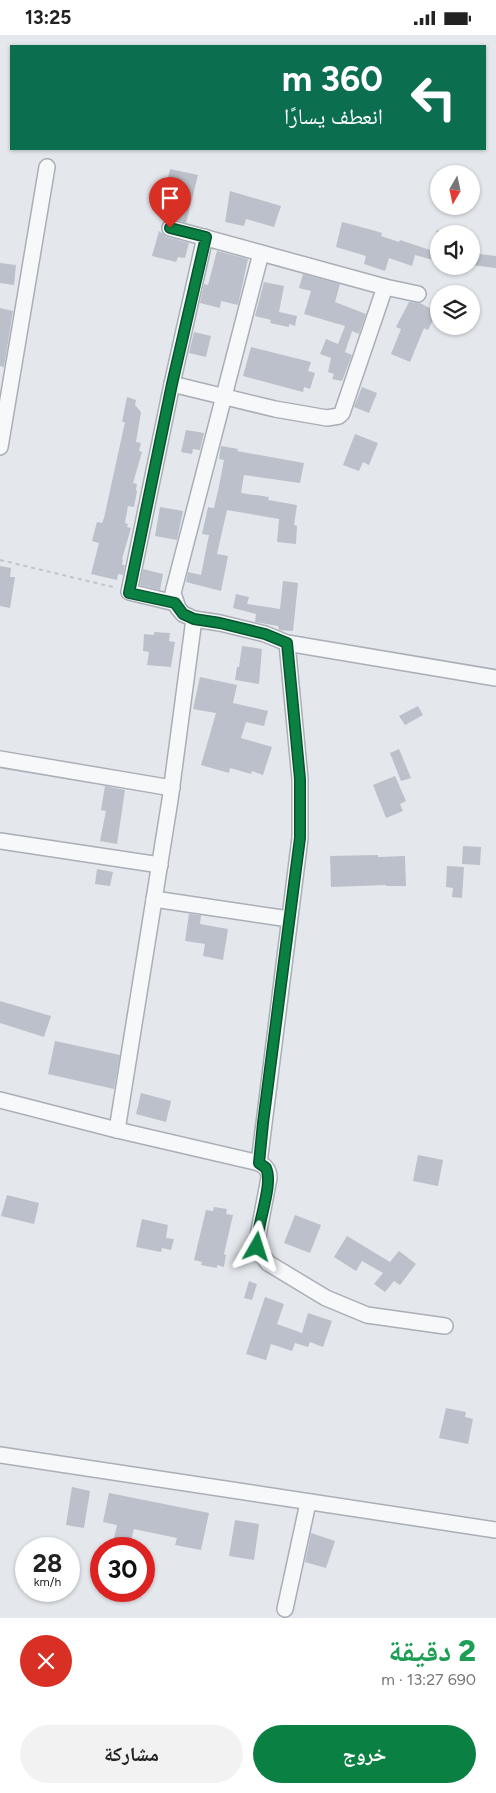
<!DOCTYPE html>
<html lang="ar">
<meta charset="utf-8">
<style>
body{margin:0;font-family:Figtree,"Noto Naskh Arabic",sans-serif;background:#f2f2f2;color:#222;direction:rtl;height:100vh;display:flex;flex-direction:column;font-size:19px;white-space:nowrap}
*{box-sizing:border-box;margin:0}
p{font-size:16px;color:#767676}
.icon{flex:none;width:28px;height:28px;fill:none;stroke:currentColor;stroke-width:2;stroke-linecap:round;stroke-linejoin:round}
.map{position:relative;height:1583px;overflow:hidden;direction:ltr}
.details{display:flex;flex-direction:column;background:#fff;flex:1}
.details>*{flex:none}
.top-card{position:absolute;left:10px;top:10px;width:476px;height:105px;border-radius:0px;box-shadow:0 1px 4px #0004;direction:rtl;background:#0b6e4f;color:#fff;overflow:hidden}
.needle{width:32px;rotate:189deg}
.buttons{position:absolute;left:430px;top:130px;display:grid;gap:10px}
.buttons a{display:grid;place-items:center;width:50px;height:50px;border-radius:50%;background:#fff;box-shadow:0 1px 4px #0004;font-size:25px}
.speed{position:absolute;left:15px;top:1502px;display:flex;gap:10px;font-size:25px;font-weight:700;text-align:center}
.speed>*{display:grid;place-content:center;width:65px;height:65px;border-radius:50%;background:#fff;box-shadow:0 1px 4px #0004;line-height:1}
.speed small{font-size:12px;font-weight:400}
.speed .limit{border:8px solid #d22;background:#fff;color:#111}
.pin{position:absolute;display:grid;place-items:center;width:42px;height:42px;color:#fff;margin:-51px -21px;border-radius:50% 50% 50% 0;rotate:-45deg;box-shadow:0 0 5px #0007}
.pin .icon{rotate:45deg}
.me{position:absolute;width:55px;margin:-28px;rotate:6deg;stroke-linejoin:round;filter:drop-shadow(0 0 4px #0008)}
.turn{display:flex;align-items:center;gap:18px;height:105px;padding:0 20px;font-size:22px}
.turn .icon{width:65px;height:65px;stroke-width:2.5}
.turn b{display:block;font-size:35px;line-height:42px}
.round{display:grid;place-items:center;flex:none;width:52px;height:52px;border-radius:26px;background:#f2f2f2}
.overview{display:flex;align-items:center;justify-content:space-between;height:85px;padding:0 20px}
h1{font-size:30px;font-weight:800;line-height:38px;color:#1e9e55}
.action{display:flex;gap:10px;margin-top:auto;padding:10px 20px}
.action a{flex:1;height:58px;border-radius:30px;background:#0b8043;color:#fff;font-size:20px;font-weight:800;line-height:58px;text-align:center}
.action a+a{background:#f2f2f2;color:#222}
.status{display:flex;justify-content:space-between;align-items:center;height:35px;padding:0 25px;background:#fff;direction:ltr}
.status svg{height:14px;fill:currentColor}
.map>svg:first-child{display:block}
.building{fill:#bbc0ca}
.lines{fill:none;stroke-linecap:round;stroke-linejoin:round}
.minor-casing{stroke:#a9aeb7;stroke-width:18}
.path{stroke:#c2c5cb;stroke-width:2;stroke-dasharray:4 4;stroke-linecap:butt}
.minor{stroke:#f7f8fa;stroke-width:15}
.route-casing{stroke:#07532c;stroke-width:12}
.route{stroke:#0b8043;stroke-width:9}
</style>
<div class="status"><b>13:25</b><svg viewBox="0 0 49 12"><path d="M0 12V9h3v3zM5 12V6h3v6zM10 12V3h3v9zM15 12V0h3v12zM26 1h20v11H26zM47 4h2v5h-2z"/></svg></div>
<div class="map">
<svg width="496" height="1583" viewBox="0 0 496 1583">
<rect width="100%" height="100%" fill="#e4e7ec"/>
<g class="building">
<polygon points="170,134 198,140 186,188 177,185 185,151 167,147"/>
<polygon points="230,156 281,171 274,192 246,184 244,191 225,187"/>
<polygon points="342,187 372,195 382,198 381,201 399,207 400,205 430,215 437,195 439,196 439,223 435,221 433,225 415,220 412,231 389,223 385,236 364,229 366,221 336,212"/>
<polygon points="159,196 167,202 189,208 185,223 178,222 176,227 152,221"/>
<polygon points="217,216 248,224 238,270 221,266 220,273 200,268 204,249 208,250"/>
<polygon points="471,218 496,221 496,233 471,230"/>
<polygon points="0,228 16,230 14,250 0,248"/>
<polygon points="303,239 340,249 335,267 366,279 359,299 352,296 345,317 352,320 342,346 332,344 334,339 328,337 331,323 320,319 326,304 338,309 345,291 304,279 311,256 299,253"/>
<polygon points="264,247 284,251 279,277 297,281 295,291 289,289 289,292 270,288 271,285 255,281"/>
<polygon points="409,267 420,268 437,277 428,295 424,293 410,327 391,319 401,294 396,292"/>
<polygon points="0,273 13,276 4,332 0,331"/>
<polygon points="194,297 211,301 206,322 189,318"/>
<polygon points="251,312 311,327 308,336 315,338 310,354 304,352 303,357 243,341"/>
<polygon points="362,352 377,358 369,378 354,372"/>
<polygon points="127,362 136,365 135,370 141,377 136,407 141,408 139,416 142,417 133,448 137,449 136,455 137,456 134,472 128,471 125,488 128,489 127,492 131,493 122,524 123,525 122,530 125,530 123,540 118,539 117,545 91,539 99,508 92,506 97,487 102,488 104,483 125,387 122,387"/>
<polygon points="186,395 204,398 200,415 193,414 192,419 181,417"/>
<polygon points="355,399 378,408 369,430 363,427 359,436 343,430"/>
<polygon points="221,411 238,414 237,416 304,428 300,448 244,440 241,458 269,462 268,465 297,470 294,490 297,491 296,509 277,507 279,484 227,475 217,519 228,521 221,556 186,547 188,537 201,540 209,500 202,499 208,472 214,473 219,451 224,425 219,424"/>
<polygon points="160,472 183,476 177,505 155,501"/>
<polygon points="0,531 11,533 10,542 15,542 10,573 0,571"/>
<polygon points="143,534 163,539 160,555 140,550"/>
<polygon points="283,546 298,548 293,596 279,595 278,591 255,587 256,579 233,573 236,559 249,562 247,569 280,574"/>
<polygon points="154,597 170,598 169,606 175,607 171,632 147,630 149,617 143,616 144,599 154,600"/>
<polygon points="242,611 262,614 259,649 235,645 237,632 239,632"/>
<polygon points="200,642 237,650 233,668 268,676 264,691 246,687 241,703 272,712 263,740 252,736 251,739 230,733 229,738 201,730 216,678 193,674"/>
<polygon points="418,671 423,680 405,690 399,681"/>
<polygon points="399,714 411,743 401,746 390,718"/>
<polygon points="395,741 406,766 400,769 403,776 386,783 373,750"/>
<polygon points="105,751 125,755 117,809 100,806 106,776 101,775"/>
<polygon points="463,811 481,812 480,830 462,829"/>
<polygon points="378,820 378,822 405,821 406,851 386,851 386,850 331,852 330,821"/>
<polygon points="447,831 464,832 462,863 452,862 453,853 446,852"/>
<polygon points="97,834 113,837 110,851 95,849"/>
<polygon points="189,879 201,880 200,889 228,894 223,925 203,921 205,909 185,906"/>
<polygon points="0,966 51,981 44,1002 0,988"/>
<polygon points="55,1006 120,1020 114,1054 48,1039"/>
<polygon points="141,1058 171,1066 166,1087 136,1079"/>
<polygon points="418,1120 443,1125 438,1151 413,1146"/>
<polygon points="7,1160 39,1168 34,1189 1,1181"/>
<polygon points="214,1172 227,1174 226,1179 233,1180 224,1219 226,1220 224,1232 217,1230 217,1233 201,1230 202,1227 194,1225 206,1175 213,1176"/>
<polygon points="295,1180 321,1190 310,1218 284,1208"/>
<polygon points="142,1184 168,1190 166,1203 174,1204 171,1215 162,1213 161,1217 136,1212"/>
<polygon points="347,1201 390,1227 399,1216 416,1229 400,1250 394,1246 385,1257 374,1249 383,1238 362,1226 356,1236 334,1222"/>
<polygon points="249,1246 257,1249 252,1265 244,1263"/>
<polygon points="265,1262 284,1269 277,1289 302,1298 308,1278 332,1286 323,1312 310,1307 308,1312 295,1308 292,1316 271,1309 266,1325 246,1319"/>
<polygon points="446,1373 466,1377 465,1382 473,1384 468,1409 439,1403"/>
<polygon points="72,1452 90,1456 84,1493 66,1490"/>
<polygon points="109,1458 209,1478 201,1515 175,1510 177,1503 134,1494 131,1506 114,1503 117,1490 103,1487"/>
<polygon points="235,1485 259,1489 254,1525 229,1521"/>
<polygon points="311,1498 335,1506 326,1533 305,1527"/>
</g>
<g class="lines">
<g class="minor-casing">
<g id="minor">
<polyline points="170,193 385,252 418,259"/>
<polyline points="261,218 173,558 178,573 183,579 194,584 220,588 265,599 287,608 496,643"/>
<polyline points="172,349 275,374 327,383 339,381 342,378 385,252"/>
<polyline points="0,412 47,132"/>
<polyline points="175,568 129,557 172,349 205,202"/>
<polyline points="0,724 172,753"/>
<polyline points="0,806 160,830"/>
<polyline points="154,864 289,884"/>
<path d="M0,1065L117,1095L255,1127C264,1129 269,1134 269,1143L257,1206L259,1216L268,1228L326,1263L367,1280L445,1291"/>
<polyline points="117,1095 170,765 194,584"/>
<polyline points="259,1128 300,803 300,744 287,608"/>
<polyline points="0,1420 496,1495"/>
<polyline points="285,1574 308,1468"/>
</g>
</g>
<polyline class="path" points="0,525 117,553"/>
<use href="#minor" class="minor"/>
</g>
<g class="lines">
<g class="route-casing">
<path id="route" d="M170,193L206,202L172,349L129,558L175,568L183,579L194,584L220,588L265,599L287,608L300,744V803L263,1088L259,1128L266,1133C274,1150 256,1190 257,1212"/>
</g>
<use href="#route" class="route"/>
</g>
</svg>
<div class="buttons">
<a><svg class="needle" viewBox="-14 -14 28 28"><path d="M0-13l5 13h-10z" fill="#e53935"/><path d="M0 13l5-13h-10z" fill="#767676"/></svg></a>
<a><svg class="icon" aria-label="sound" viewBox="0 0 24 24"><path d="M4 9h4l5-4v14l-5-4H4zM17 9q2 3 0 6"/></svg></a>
<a><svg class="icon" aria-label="layers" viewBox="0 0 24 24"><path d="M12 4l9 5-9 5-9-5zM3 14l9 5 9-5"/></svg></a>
</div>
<div class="speed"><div>28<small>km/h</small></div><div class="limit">30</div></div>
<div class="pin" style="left:170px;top:193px;background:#d93025"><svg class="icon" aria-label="arrive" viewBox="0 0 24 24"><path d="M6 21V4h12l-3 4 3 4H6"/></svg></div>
<svg class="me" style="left:257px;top:1212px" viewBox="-20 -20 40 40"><path d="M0-17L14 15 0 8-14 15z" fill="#0b8043" stroke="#fff" stroke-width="4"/></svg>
<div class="top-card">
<div class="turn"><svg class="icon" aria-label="left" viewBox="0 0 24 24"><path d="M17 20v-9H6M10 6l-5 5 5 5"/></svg><div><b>360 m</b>انعطف يسارًا</div></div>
</div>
</div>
<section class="details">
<div class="overview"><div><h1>2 دقيقة</h1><p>690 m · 13:27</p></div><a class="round" style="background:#d93025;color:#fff"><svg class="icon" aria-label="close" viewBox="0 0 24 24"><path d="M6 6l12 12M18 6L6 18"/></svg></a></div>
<div class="action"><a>خروج</a><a>مشاركة</a></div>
</section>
